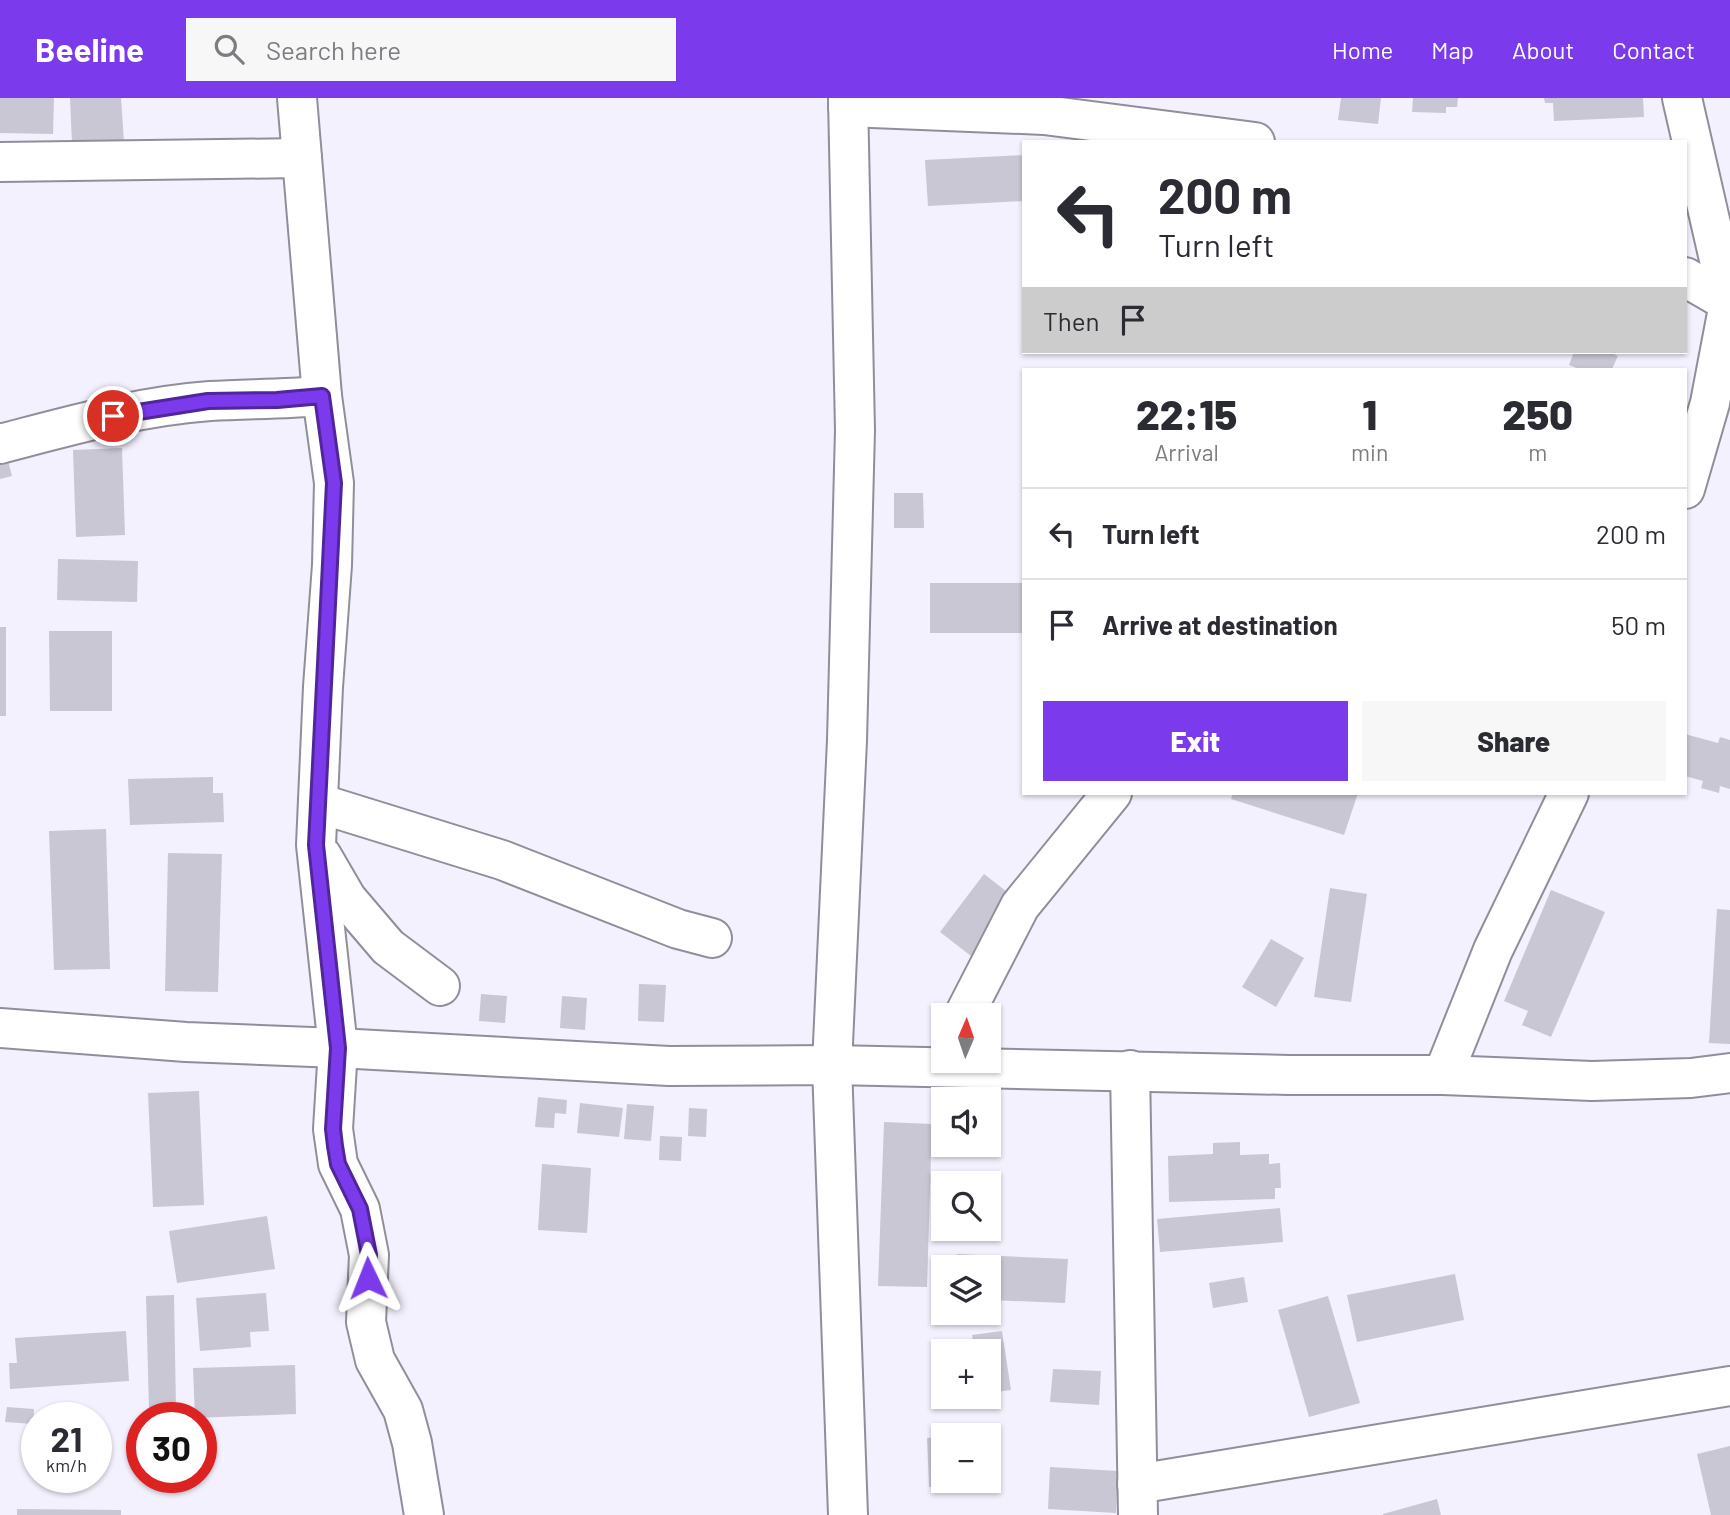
<!DOCTYPE html>
<meta charset="utf-8">
<style>
body{margin:0;font-family:Barlow,sans-serif;background:#f7f7f7;color:#2b2b33;height:100vh;display:flex;flex-direction:column;font-size:26px;white-space:nowrap}
*{box-sizing:border-box;margin:0}
p{font-size:23px;color:#7c7c81}
.icon{flex:none;width:38px;height:38px;fill:none;stroke:currentColor;stroke-width:2;stroke-linecap:round;stroke-linejoin:round}
.map{position:relative;flex:1;overflow:hidden}
.side{position:absolute;left:1022px;top:270px;width:665px;height:427px;display:flex;flex-direction:column;background:#fff;border-radius:0px;box-shadow:0 2px 5px #0004}
.side>*{flex:none}
.banner{position:absolute;left:1022px;top:42px;width:665px;height:214px;border-radius:0px;box-shadow:0 2px 5px #0004;background:#fff;color:#2b2b33;overflow:hidden}
.needle{width:46px;rotate:2deg}
.buttons{position:absolute;left:931px;top:905px;display:grid;gap:14px}
.buttons a{display:grid;place-items:center;width:70px;height:70px;border-radius:0px;background:#fff;box-shadow:0 2px 5px #0004;font-size:35px}
.speed{position:absolute;left:21px;top:1304px;display:flex;gap:14px;font-size:35px;font-weight:700;text-align:center}
.speed>*{display:grid;place-content:center;width:91px;height:91px;border-radius:50%;background:#fff;box-shadow:0 2px 5px #0004;line-height:1}
.speed small{font-size:18px;font-weight:400}
.speed .limit{border:10px solid #d22;background:#fff;color:#111}
.pin{position:absolute;display:grid;place-items:center;width:60px;height:60px;color:#fff;margin:-30px;border:4px solid #fff;border-radius:50%;box-shadow:0 2px 7px #0007}
.me{position:absolute;width:77px;margin:-38px;rotate:358deg;stroke-linejoin:round;filter:drop-shadow(0 0 5px #0008)}
.turn{display:flex;align-items:center;gap:24px;height:147px;padding:0 21px;font-size:32px}
.turn .icon{width:91px;height:91px;stroke-width:2.5}
.turn b{display:block;font-size:49px;line-height:60px}
.then{display:flex;align-items:center;height:66px;padding:0 21px;background:#0003;gap:14px;font-size:26px}
.eta{display:flex;justify-content:space-evenly;align-items:center;height:119px;text-align:center}
.eta b{font-size:42px;font-weight:800;line-height:49px}
.primary-button{display:flex;gap:14px;margin-top:auto;padding:14px 21px}
.primary-button a{flex:1;height:80px;border-radius:0px;background:#7c3aed;color:#fff;font-size:28px;font-weight:800;line-height:80px;text-align:center}
.primary-button a+a{background:#f7f7f7;color:#2b2b33}
ul{padding:0;list-style:none}
li{display:flex;align-items:center;gap:21px;height:91px;padding:0 21px;border-top:2px solid #e1e1e2}
li div{flex:1}
li b{display:block;font-size:26px}
li em{font-style:normal}
header{display:flex;align-items:center;gap:42px;box-sizing:border-box;height:98px;padding:0 35px;background:#7c3aed;color:#fff}
header strong{font-size:33px}
nav{display:flex;gap:38px;margin-inline-start:auto;font-size:24px}
.search{width:490px;height:63px;background:#f7f7f7;display:flex;align-items:center;gap:18px;box-sizing:border-box;padding:0 24px;border-radius:0px;color:#7c7c81;font-size:26px}
.map>svg:first-child{display:block}
.building{fill:#c9c7d3}
.lines{fill:none;stroke-linecap:round;stroke-linejoin:round}
.minor-casing{stroke:#908e99;stroke-width:42}
.minor{stroke:#fff;stroke-width:38}
.route-casing{stroke:#51269a;stroke-width:18}
.route{stroke:#7c3aed;stroke-width:12}
</style>
<header>
<strong>Beeline</strong>
<div class="search"><svg class="icon" aria-label="search" viewBox="0 0 24 24"><circle cx="10" cy="10" r="6"/><path d="M15 15l6 6"/></svg>Search here</div>
<nav><a>Home</a><a>Map</a><a>About</a><a>Contact</a></nav>
</header>
<div class="map">
<svg width="1730" height="1417" viewBox="0 0 1730 1417">
<rect width="100%" height="100%" fill="#f3f1fd"/>
<g class="building">
<polygon points="0,0 54,0 53,36 0,35"/>
<polygon points="70,0 121,0 124,44 72,46"/>
<polygon points="1341,0 1381,0 1378,26 1338,22"/>
<polygon points="1413,0 1458,0 1457,9 1446,9 1446,15 1412,14"/>
<polygon points="1544,0 1643,0 1644,19 1554,23 1553,5 1545,5"/>
<polygon points="1024,57 1024,103 928,108 925,62"/>
<polygon points="1574,254 1607,254 1618,258 1612,271 1579,271 1569,267"/>
<polygon points="122,350 125,437 76,439 73,352"/>
<polygon points="8,363 12,378 0,381 0,366"/>
<polygon points="894,395 923,395 924,430 894,430"/>
<polygon points="58,461 138,463 137,504 57,502"/>
<rect x="930" y="485" width="93" height="50"/>
<rect x="0" y="529" width="6" height="89"/>
<polygon points="49,533 112,533 112,613 50,613"/>
<polygon points="1685,636 1718,645 1720,639 1730,642 1730,691 1720,688 1719,695 1701,690 1703,683 1685,678"/>
<polygon points="213,679 213,695 223,695 224,724 130,727 128,681"/>
<polygon points="1233,695 1358,695 1344,737 1231,701"/>
<polygon points="106,731 110,871 54,872 49,733"/>
<polygon points="168,755 222,756 218,894 165,893"/>
<polygon points="984,776 1015,800 971,858 940,834"/>
<polygon points="1330,790 1367,796 1351,904 1314,899"/>
<polygon points="1551,792 1605,814 1551,939 1522,927 1528,913 1504,903"/>
<polygon points="1717,811 1730,812 1730,946 1709,945"/>
<polygon points="1271,841 1304,860 1276,909 1242,889"/>
<polygon points="639,886 666,887 664,924 638,923"/>
<polygon points="481,896 507,898 505,925 479,923"/>
<polygon points="562,898 587,900 585,932 560,930"/>
<polygon points="199,993 204,1107 153,1109 148,995"/>
<polygon points="538,999 567,1002 566,1016 555,1015 554,1030 535,1029"/>
<polygon points="580,1005 623,1010 619,1039 577,1035"/>
<polygon points="627,1006 654,1008 651,1043 624,1041"/>
<polygon points="689,1010 707,1011 706,1039 688,1038"/>
<polygon points="884,1024 932,1026 927,1189 878,1188"/>
<polygon points="660,1038 682,1039 681,1063 659,1062"/>
<polygon points="1240,1044 1240,1057 1269,1056 1269,1066 1280,1065 1281,1090 1275,1090 1275,1101 1169,1104 1168,1058 1213,1056 1213,1045"/>
<polygon points="542,1066 591,1070 587,1135 538,1132"/>
<polygon points="1280,1110 1283,1144 1160,1154 1157,1121"/>
<polygon points="267,1118 275,1171 177,1185 169,1133"/>
<polygon points="957,1156 1068,1161 1065,1205 989,1202 989,1169 956,1169"/>
<polygon points="1455,1176 1464,1222 1357,1244 1347,1197"/>
<polygon points="1244,1179 1248,1204 1213,1210 1209,1185"/>
<polygon points="266,1195 269,1233 250,1234 251,1249 200,1253 196,1200"/>
<polygon points="174,1197 176,1311 149,1312 146,1198"/>
<polygon points="1328,1198 1360,1305 1309,1319 1278,1212"/>
<polygon points="126,1233 129,1283 10,1291 9,1265 17,1265 15,1240"/>
<polygon points="1002,1233 1011,1292 989,1295 989,1253 975,1253 972,1237"/>
<polygon points="295,1267 296,1316 195,1320 193,1270"/>
<polygon points="1053,1271 1101,1273 1099,1307 1050,1304"/>
<polygon points="7,1309 34,1311 33,1326 5,1324"/>
<polygon points="943,1339 943,1382 986,1382 986,1387 929,1389 927,1340"/>
<polygon points="1730,1348 1730,1417 1711,1417 1697,1356"/>
<polygon points="1050,1369 1118,1373 1116,1415 1048,1411"/>
<polygon points="1437,1401 1441,1417 1383,1417 1383,1416"/>
<polygon points="17,1411 121,1412 121,1417 17,1417"/>
</g>
<g class="lines">
<g class="minor-casing">
<g id="minor">
<polyline points="297,0 322,298"/>
<polyline points="1682,0 1729,205 1710,305 1685,391"/>
<polyline points="848,9 1044,17 1255,44"/>
<polyline points="0,64 302,60"/>
<polyline points="1685,179 1730,205"/>
<path d="M0,346C69,328 139,308 210,303C247,301 284,301 322,298L334,385L332,467L323,589L316,747L338,950L333,1031L338,1066L360,1111L369,1157L366,1224L375,1262L403,1312L412,1345L424,1417"/>
<polyline points="318,705 502,762 678,831 712,840"/>
<polyline points="322,758 347,801 388,849 440,888"/>
<polyline points="964,917 1020,808 1112,695"/>
<polyline points="0,930 186,944 338,950 669,968 832,967 1289,977 1443,977 1592,983 1691,980 1730,975"/>
<polyline points="1130,972 1138,1417"/>
<polyline points="1443,977 1493,852 1569,695"/>
<polyline points="1137,1386 1730,1288"/>
<polyline points="848,1417 832,967 847,642 855,332 848,0"/>
</g>
</g>
<use href="#minor" class="minor"/>
</g>
<g class="lines">
<g class="route-casing">
<polyline id="route" points="113,318 208,303 277,302 322,298 334,385 316,747 338,950 333,1031 335,1048 338,1066 360,1111 369,1157 368,1180"/>
</g>
<use href="#route" class="route"/>
</g>
</svg>
<div class="buttons">
<a><svg class="needle" viewBox="-14 -14 28 28"><path d="M0-13l5 13h-10z" fill="#e53935"/><path d="M0 13l5-13h-10z" fill="#7c7c81"/></svg></a>
<a><svg class="icon" aria-label="sound" viewBox="0 0 24 24"><path d="M4 9h4l5-4v14l-5-4H4zM17 9q2 3 0 6"/></svg></a>
<a><svg class="icon" aria-label="search" viewBox="0 0 24 24"><circle cx="10" cy="10" r="6"/><path d="M15 15l6 6"/></svg></a>
<a><svg class="icon" aria-label="layers" viewBox="0 0 24 24"><path d="M12 4l9 5-9 5-9-5zM3 14l9 5 9-5"/></svg></a>
<a>+</a>
<a>−</a>
</div>
<div class="speed"><div>21<small>km/h</small></div><div class="limit">30</div></div>
<div class="pin" style="left:113px;top:318px;background:#d93025"><svg class="icon" aria-label="arrive" viewBox="0 0 24 24"><path d="M6 21V4h12l-3 4 3 4H6"/></svg></div>
<svg class="me" style="left:368px;top:1180px" viewBox="-20 -20 40 40"><path d="M0-17L14 15 0 8-14 15z" fill="#7c3aed" stroke="#fff" stroke-width="4"/></svg>
<div class="banner">
<div class="turn"><svg class="icon" aria-label="left" viewBox="0 0 24 24"><path d="M17 20v-9H6M10 6l-5 5 5 5"/></svg><div><b>200 m</b>Turn left</div></div>
<div class="then">Then<svg class="icon" aria-label="arrive" viewBox="0 0 24 24"><path d="M6 21V4h12l-3 4 3 4H6"/></svg></div>
</div>
<section class="side">
<div class="eta">
<div><b>22:15</b><p>Arrival</p></div>
<div><b>1</b><p>min</p></div>
<div><b>250</b><p>m</p></div>
</div>
<ul>
<li><svg class="icon" aria-label="left" viewBox="0 0 24 24"><path d="M17 20v-9H6M10 6l-5 5 5 5"/></svg><div><b>Turn left</b></div><em>200 m</em></li>
<li><svg class="icon" aria-label="arrive" viewBox="0 0 24 24"><path d="M6 21V4h12l-3 4 3 4H6"/></svg><div><b>Arrive at destination</b></div><em>50 m</em></li>
</ul>
<div class="primary-button"><a>Exit</a><a>Share</a></div>
</section>
</div>
